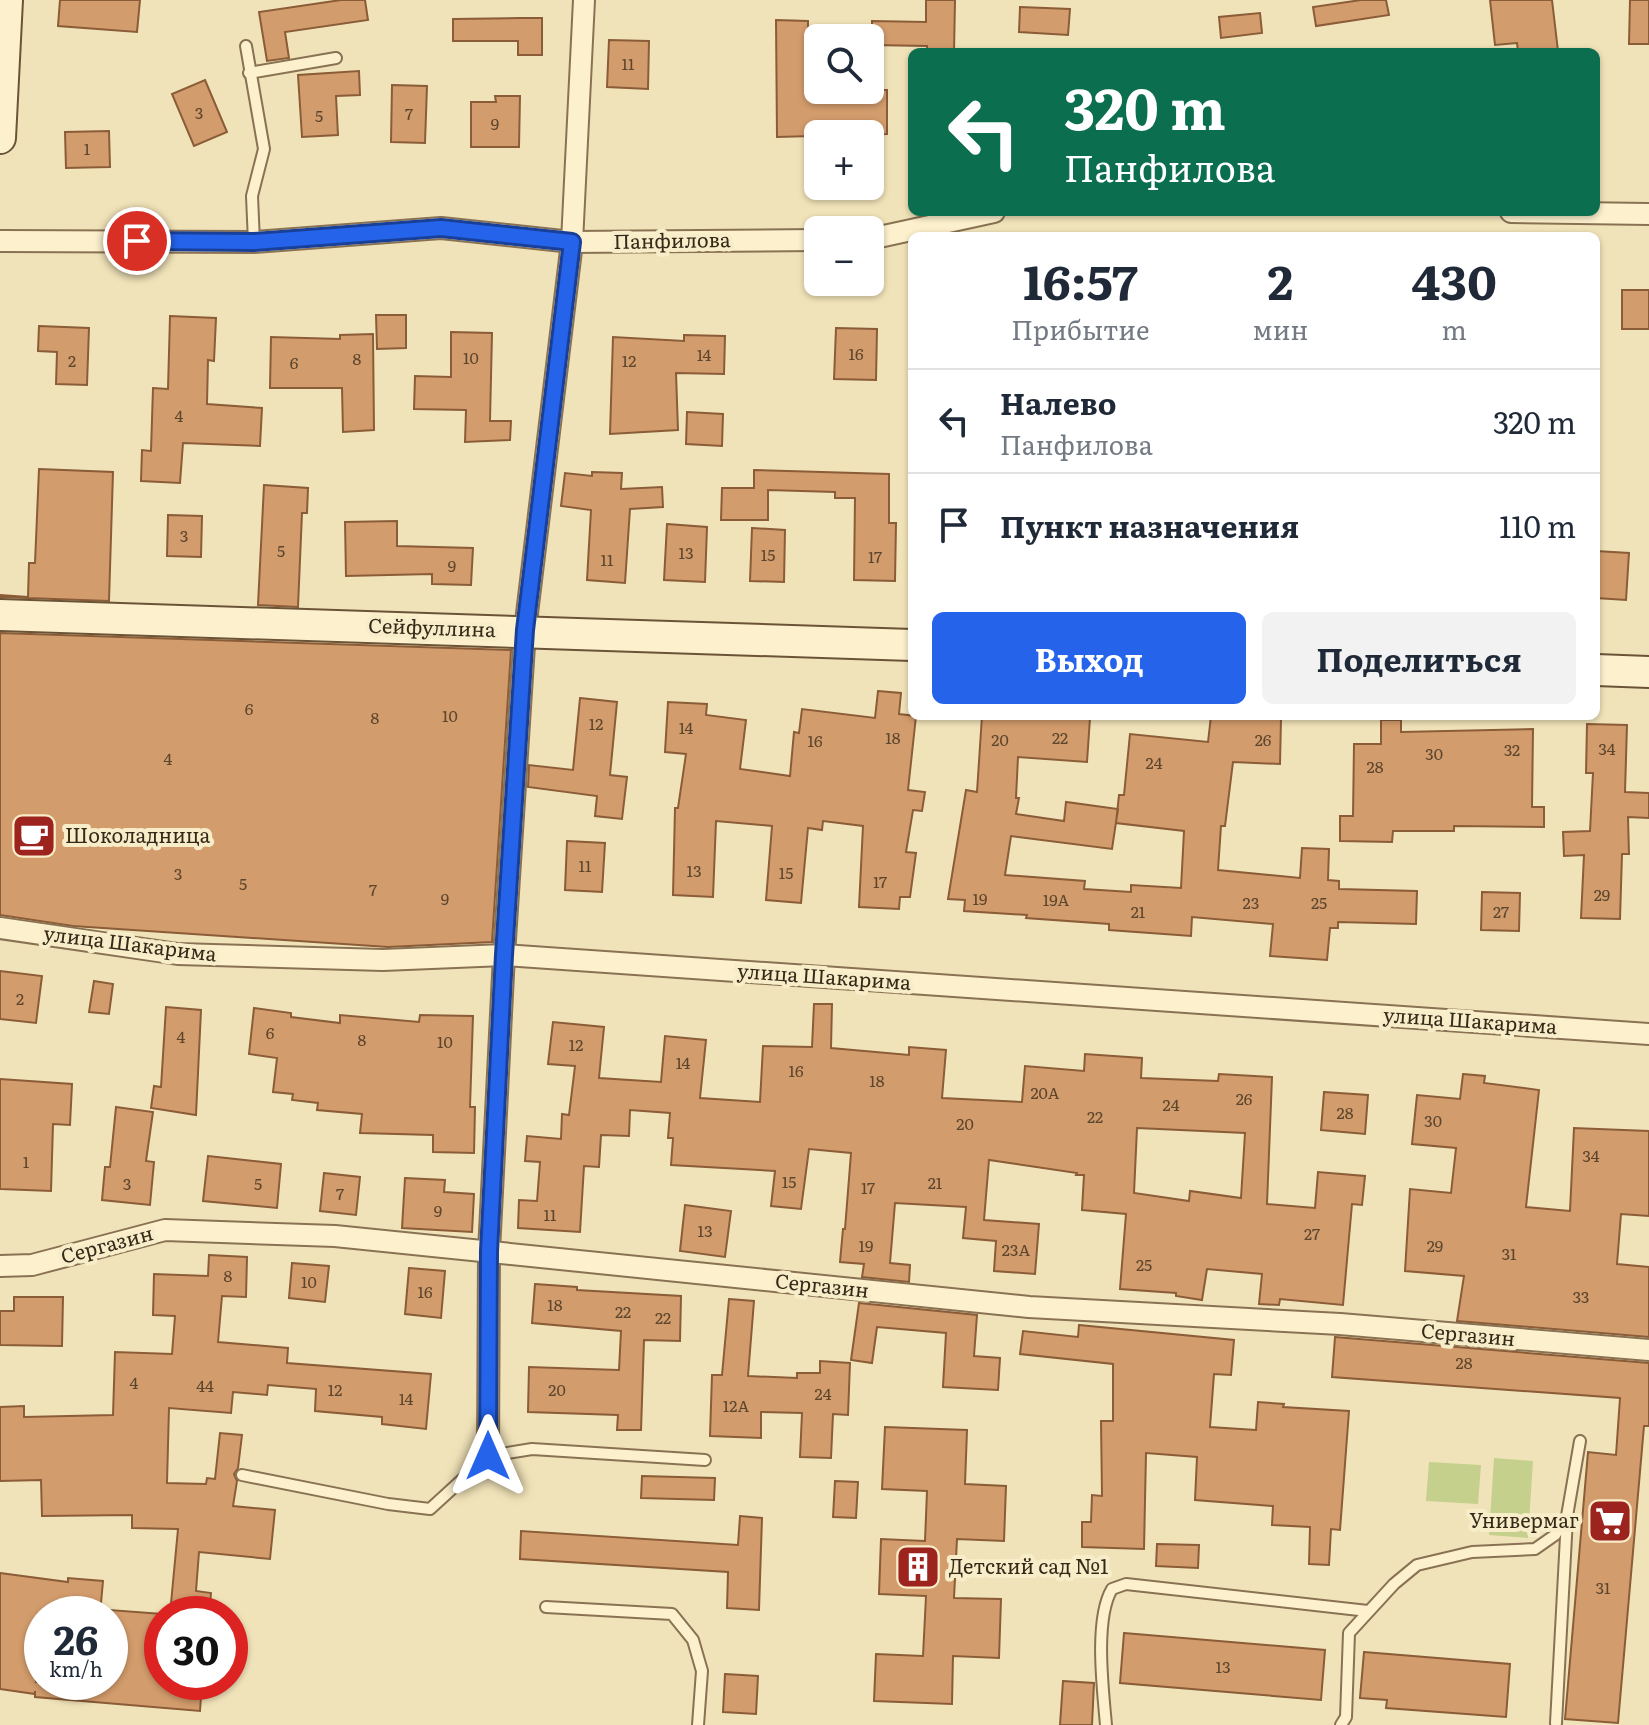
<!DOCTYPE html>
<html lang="ru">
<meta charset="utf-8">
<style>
body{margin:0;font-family:Literata,serif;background:#f2f2f3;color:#1f2937;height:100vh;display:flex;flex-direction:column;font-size:30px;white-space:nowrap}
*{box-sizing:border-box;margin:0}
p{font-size:26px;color:#747a83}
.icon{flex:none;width:44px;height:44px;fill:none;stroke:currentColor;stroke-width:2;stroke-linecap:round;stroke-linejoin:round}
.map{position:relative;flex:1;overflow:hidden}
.panel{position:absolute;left:908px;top:232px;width:692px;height:488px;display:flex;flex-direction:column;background:#fff;border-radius:12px;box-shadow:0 2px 6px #0004}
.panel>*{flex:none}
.hud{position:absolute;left:908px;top:48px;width:692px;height:168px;border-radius:12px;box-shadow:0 2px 6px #0004;background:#0b6e4f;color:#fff;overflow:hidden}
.buttons{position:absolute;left:804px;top:24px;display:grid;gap:16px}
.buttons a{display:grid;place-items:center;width:80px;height:80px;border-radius:12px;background:#fff;box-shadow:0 2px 6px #0004;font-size:40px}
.speed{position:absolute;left:24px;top:1596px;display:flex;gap:16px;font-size:40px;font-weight:700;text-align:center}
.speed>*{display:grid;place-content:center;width:104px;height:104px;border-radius:50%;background:#fff;box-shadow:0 2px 6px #0004;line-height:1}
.speed small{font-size:20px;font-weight:400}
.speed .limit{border:12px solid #d22;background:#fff;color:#111}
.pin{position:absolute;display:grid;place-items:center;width:68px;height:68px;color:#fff;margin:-34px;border:4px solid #fff;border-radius:50%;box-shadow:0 2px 8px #0007}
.me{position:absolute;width:88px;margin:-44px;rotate:0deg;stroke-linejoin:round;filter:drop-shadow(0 0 6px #0008)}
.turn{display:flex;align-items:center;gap:28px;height:168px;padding:0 24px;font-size:36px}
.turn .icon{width:104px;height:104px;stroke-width:2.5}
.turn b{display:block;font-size:56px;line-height:68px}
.eta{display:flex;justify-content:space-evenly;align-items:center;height:136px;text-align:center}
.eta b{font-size:48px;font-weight:700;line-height:56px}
.button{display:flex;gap:16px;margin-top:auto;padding:16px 24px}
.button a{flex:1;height:92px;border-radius:12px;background:#2563eb;color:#fff;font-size:32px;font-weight:700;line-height:92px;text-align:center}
.button a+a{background:#f2f2f3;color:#1f2937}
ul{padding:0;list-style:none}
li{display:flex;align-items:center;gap:24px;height:104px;padding:0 24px;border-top:2px solid #e0e1e3}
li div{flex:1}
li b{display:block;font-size:30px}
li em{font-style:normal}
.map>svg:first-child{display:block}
.green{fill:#c5d08d}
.building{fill:#d39c6c;stroke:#8a5c37;stroke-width:2;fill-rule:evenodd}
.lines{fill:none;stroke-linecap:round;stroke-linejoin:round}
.service-casing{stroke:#897253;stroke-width:14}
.minor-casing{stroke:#897253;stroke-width:24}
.secondary-casing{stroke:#6a5336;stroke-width:34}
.service{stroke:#fcf0cd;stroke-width:10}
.minor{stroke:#fcf0cd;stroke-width:20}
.secondary{stroke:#fcf0cd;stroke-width:30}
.route-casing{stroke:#184099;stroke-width:20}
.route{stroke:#2563eb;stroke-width:14}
.labels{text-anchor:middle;stroke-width:8;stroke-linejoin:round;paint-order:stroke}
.number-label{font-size:16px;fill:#5d462e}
.street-label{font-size:20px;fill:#362919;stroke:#f8edc9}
.poi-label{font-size:20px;fill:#362919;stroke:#f8edc9;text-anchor:start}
</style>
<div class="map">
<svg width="1649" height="1725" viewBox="0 0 1649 1725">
<rect width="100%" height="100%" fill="#f1e3b9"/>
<g class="green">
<polygon points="1494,1458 1533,1461 1528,1538 1489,1535"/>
<polygon points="1429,1462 1481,1465 1478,1504 1426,1501"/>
</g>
<g class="building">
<polygon points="60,0 140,0 137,32 58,26"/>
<polygon points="341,0 365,0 368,20 285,32 289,58 267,61 259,12"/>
<polygon points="926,0 955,0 954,52 927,52 927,46 872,45 872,21 926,22"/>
<polygon points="1361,0 1386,0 1389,15 1316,26 1313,7"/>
<polygon points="1490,0 1552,0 1558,51 1518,52 1517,43 1495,45"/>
<polygon points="1630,0 1649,0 1649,44 1629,44"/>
<polygon points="1020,7 1070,9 1068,35 1019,32"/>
<polygon points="1260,13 1262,33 1221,38 1219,17"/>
<polygon points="519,18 542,18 542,55 518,55 518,41 453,41 453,19"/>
<polygon points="776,20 808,21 808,27 818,28 818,90 887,90 887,134 777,137"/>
<polygon points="609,40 649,41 648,89 607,87"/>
<polygon points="359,71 360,95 336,96 338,135 302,137 298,75"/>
<polygon points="205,80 227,132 194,146 172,94"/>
<polygon points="392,85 427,86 425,143 391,142"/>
<polygon points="495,96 520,96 519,147 471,147 471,102 496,102"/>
<polygon points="109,131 110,167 66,168 65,132"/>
<rect x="1622" y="290" width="27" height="39"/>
<polygon points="376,315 406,315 406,348 377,349"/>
<polygon points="170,316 216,318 214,361 208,360 207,404 262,408 260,446 183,443 180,483 141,481 142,450 151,451 153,388 168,389"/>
<polygon points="39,326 89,328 87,385 56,384 57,352 38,351"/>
<polygon points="836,328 877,329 876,380 834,379"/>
<polygon points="451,332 492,333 490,421 511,421 510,440 465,442 466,410 414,409 415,376 451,377"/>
<polygon points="373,334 374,430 343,432 342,388 270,388 271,337 340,339 340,335"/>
<polygon points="684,335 725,336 724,374 676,373 678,430 610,434 613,337 684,341"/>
<polygon points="687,412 723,414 722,446 686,444"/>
<polygon points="39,469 113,472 109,601 0,597 0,595 28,597 29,563 35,563"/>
<polygon points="754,470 889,474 889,523 896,523 895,581 854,580 855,498 835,498 835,492 768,490 768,520 721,520 722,488 754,488"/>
<polygon points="592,472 622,473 621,489 662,487 663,507 630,509 625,583 587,580 591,510 561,506 565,473 592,476"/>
<polygon points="264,485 308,488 307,513 302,513 298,607 258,605"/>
<polygon points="168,515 202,516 201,557 167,556"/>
<polygon points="397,521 397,546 473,548 471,585 432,584 432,574 346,576 345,522"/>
<polygon points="667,524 707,527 705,582 664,580"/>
<polygon points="752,528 785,530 784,582 750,581"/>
<polygon points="1596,551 1629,553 1626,600 1596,598"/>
<polygon points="0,633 511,650 492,942 388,947 73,926 0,915"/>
<polygon points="878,691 901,693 899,714 916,716 908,790 925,792 922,811 913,810 906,852 916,853 910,897 900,897 899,909 859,907 863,826 823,821 822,830 808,828 801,903 766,900 772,826 716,821 713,897 673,895 675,808 678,808 686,754 665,752 668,702 707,704 706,715 746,720 740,769 790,776 794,732 799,733 802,709 875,718"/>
<polygon points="580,698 617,702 610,775 627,777 622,819 595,816 597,796 528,787 529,765 573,770"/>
<polygon points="982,716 1090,718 1087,762 1018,757 1016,798 1019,798 1016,814 1064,821 1066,802 1118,809 1112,849 1011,836 1005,875 1085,881 1084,889 1131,892 1131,885 1181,888 1184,831 1116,823 1119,795 1124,795 1130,734 1208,742 1211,716 1281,718 1280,764 1233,762 1225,826 1221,826 1218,870 1300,878 1302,848 1329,849 1328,880 1339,881 1339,889 1417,891 1416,924 1338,922 1338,928 1330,928 1327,960 1270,956 1273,924 1192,917 1191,936 1109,930 1109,924 1026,918 1027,915 964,911 965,900 948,899 966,790 977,792"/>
<polygon points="1381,720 1401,720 1401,732 1533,729 1532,807 1544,807 1544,827 1454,826 1454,831 1393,831 1392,842 1340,841 1340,816 1353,816 1354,744 1381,744"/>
<polygon points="1587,724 1627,725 1625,792 1649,793 1649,818 1628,817 1629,854 1622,854 1620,919 1581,918 1584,855 1564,856 1563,832 1590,831 1593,773 1586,773"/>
<polygon points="567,841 605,843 602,892 565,890"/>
<polygon points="1482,892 1520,893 1519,931 1481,930"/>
<polygon points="0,971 42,976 36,1023 0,1019"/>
<polygon points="94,981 113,984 109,1014 89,1012"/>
<path d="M814,1004H832L831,1048L909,1055V1047L946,1050L942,1098L1022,1102L1025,1066L1084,1071L1085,1054L1142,1058L1141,1078L1218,1081L1219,1074L1272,1077L1267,1204L1315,1208L1318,1172L1365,1176L1362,1205L1352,1204L1343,1305L1280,1299L1279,1305L1259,1304L1262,1274L1207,1269L1202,1300L1176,1296V1293L1120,1289L1126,1214L1082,1210L1084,1175H1076L1077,1173L989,1160L984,1220L1039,1224L1035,1274L994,1271L996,1241L963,1238L966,1207L895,1203L890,1263L910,1265L909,1282L862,1277L864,1264L840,1262L843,1229H845L851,1153L809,1149L801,1209L771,1206L775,1171L671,1165L673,1138H668L670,1113L630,1110L629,1136L601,1135L599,1167L584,1166L580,1232L518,1228L519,1200L537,1201L540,1162L525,1161L527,1136L561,1139L562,1114L569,1115L575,1066L548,1064L553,1022L604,1027L599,1078L661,1082L665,1036L706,1040L700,1098L760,1102L763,1046L812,1047ZM1137,1128L1245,1133L1241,1198L1190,1191L1189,1201L1134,1193Z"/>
<polygon points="166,1007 201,1010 196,1115 151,1108 154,1086 161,1087"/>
<polygon points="254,1008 291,1013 291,1017 340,1023 340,1015 419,1022 420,1015 473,1016 470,1107 475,1107 474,1153 433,1152 433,1135 360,1133 362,1114 317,1110 318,1103 292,1100 293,1094 273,1092 277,1058 249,1054"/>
<polygon points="1463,1074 1485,1076 1484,1083 1539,1090 1526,1207 1570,1211 1574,1128 1649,1131 1649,1216 1621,1214 1617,1264 1649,1267 1649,1337 1457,1321 1464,1276 1405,1271 1410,1189 1451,1193 1456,1148 1412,1144 1417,1095 1460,1099"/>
<polygon points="0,1079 72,1084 70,1125 53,1124 51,1191 0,1189"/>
<polygon points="1324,1092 1368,1095 1365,1134 1321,1130"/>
<polygon points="116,1107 153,1112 146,1161 154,1162 150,1205 102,1200 105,1167 110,1167"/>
<polygon points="208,1156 281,1164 277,1208 203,1201"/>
<polygon points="324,1173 360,1177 356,1215 320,1211"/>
<polygon points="405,1178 445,1180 444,1192 474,1194 472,1232 402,1228"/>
<polygon points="685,1205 731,1211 725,1257 680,1251"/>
<polygon points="209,1255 247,1257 246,1297 222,1296 218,1342 288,1348 287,1363 431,1374 426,1429 382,1424 382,1417 315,1411 316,1389 268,1385 267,1395 233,1392 231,1413 169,1408 167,1483 206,1484 207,1478 215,1479 220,1433 242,1435 238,1468 234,1474 237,1481 233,1506 275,1510 270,1559 199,1552 196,1591 211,1593 209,1614 170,1614 178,1529 132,1528 132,1515 42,1516 41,1480 0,1481 0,1407 24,1406 24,1417 113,1415 115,1352 172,1354 175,1316 153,1315 154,1274 208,1276"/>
<polygon points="292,1263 329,1266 325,1302 289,1298"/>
<polygon points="409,1268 445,1271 441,1318 405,1314"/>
<polygon points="535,1284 577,1287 577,1290 681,1296 680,1341 644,1340 641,1430 617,1430 618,1415 528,1412 529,1367 619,1370 621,1331 532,1323"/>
<polygon points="14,1297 63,1297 62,1346 0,1345 0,1311 14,1311"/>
<polygon points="729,1299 754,1301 748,1376 797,1378 797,1373 820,1373 820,1361 850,1363 848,1415 833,1414 831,1458 800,1457 802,1413 761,1412 761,1438 710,1436 712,1375 722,1375"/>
<polygon points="859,1303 977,1315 974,1356 1000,1358 998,1390 943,1387 946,1333 877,1327 872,1363 851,1360"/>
<polygon points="1079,1325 1234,1340 1231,1375 1214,1374 1210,1427 1256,1430 1258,1402 1284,1404 1283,1407 1349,1411 1340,1530 1331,1529 1329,1565 1309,1564 1310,1527 1272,1525 1273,1506 1195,1500 1197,1457 1146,1453 1144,1549 1082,1547 1082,1522 1091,1522 1092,1495 1102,1496 1101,1421 1113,1421 1113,1364 1020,1354 1023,1331 1078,1337"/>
<polygon points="1335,1337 1649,1363 1649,1426 1644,1426 1618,1723 1565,1719 1588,1452 1616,1455 1620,1398 1332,1377"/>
<polygon points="885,1427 967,1430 965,1484 1006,1486 1004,1541 957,1539 954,1598 1001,1599 999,1658 953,1656 952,1704 874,1701 876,1654 923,1656 926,1596 879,1594 881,1539 925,1541 927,1491 882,1489"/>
<polygon points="642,1476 715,1478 714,1500 641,1498"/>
<polygon points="835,1481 858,1482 856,1518 833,1517"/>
<polygon points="740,1516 762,1518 759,1610 727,1608 728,1572 520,1559 521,1531 738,1545"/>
<polygon points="1157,1544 1199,1545 1198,1568 1156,1566"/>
<polygon points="0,1573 68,1582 68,1578 103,1581 100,1614 42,1614 36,1682 110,1682 110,1610 162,1614 159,1682 202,1682 200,1711 35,1697 35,1691 35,1694 0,1689"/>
<polygon points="1124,1633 1325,1650 1321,1700 1120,1683"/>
<polygon points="1364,1652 1510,1664 1506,1717 1386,1708 1387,1700 1360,1698"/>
<polygon points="725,1674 758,1676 756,1714 723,1712"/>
<polygon points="1063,1681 1094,1683 1092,1725 1060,1725"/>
</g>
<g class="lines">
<g class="service-casing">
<g id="service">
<polyline points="246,46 264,149 252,196 254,242"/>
<polyline points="249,73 336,58"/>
<polyline points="242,1475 388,1504 430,1509 488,1456 532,1449 705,1460"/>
<polyline points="546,1607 672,1614 693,1640 702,1671 698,1725"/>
<polyline points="1556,1723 1567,1518"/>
<path d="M1106,1725C1103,1690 1094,1619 1112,1589L1126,1584L1368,1611"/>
<polyline points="1341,1725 1346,1717 1349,1633 1394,1584 1417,1565 1472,1552 1535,1549 1555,1535 1567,1516 1580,1441"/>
</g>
</g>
<g class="minor-casing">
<g id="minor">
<polyline points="1511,212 1649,214"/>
<polyline points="870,239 994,212"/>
<polyline points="0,241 254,242 441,228 572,242 818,240"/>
<polyline points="0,928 178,954 383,960 504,955 1649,1034"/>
<polyline points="0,1266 32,1265 165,1230 335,1236 1029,1307 1340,1324 1649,1350"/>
<polyline points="488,1456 489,1251 504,955 525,630 572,242 584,0"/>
</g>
</g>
<g class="secondary-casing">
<g id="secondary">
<polyline points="0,138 7,0"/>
<polyline points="0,615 912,645"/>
<polyline points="1596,670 1649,672"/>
</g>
</g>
<use href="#service" class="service"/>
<use href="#minor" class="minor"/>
<use href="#secondary" class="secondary"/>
</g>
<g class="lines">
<g class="route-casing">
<polyline id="route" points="137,241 254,242 441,228 572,242 525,630 504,955 489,1251 488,1456"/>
</g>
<use href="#route" class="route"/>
</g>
<defs>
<g id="cafe-square" transform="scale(2.3)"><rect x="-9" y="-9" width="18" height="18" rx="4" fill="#9d231e" stroke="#f8edc9"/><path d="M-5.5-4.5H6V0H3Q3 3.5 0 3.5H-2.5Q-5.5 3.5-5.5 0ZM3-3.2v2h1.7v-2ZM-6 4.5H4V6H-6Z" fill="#fff"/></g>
<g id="supermarket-square" transform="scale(2.3)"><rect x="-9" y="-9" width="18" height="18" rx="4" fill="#9d231e" stroke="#f8edc9"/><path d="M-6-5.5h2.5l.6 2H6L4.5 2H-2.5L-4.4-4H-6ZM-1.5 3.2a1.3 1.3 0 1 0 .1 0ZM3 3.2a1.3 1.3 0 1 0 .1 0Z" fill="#fff"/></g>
<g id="building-square" transform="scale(2.3)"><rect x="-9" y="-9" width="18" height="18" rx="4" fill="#9d231e" stroke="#f8edc9"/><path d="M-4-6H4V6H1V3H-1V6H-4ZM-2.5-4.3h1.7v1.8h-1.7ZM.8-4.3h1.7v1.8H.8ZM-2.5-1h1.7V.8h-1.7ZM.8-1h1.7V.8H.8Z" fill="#fff"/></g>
</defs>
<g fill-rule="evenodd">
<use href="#cafe-square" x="34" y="836"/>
<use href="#supermarket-square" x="1610" y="1521"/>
<use href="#building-square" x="918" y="1567"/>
</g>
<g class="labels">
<g class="number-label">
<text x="628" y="70">11</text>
<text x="199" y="119">3</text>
<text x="409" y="120">7</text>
<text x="319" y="122">5</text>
<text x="495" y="130">9</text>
<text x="87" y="155">1</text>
<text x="856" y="360">16</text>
<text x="704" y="361">14</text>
<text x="471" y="364">10</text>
<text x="357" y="365">8</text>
<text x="72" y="367">2</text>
<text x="629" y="367">12</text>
<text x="294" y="369">6</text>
<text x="179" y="422">4</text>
<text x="184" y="542">3</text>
<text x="281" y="557">5</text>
<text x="686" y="559">13</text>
<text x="768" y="561">15</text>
<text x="875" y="563">17</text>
<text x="607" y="566">11</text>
<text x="452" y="572">9</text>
<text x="249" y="715">6</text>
<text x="450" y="722">10</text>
<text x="375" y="724">8</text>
<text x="596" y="730">12</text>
<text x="686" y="734">14</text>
<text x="893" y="744">18</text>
<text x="1060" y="744">22</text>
<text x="1000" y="746">20</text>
<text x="1263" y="746">26</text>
<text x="815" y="747">16</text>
<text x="1607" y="755">34</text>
<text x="1512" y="756">32</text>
<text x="1434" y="760">30</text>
<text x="168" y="765">4</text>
<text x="1154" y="769">24</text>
<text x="1375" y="773">28</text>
<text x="585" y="872">11</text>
<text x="694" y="877">13</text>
<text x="786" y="879">15</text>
<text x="178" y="880">3</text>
<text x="880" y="888">17</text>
<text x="243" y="890">5</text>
<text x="373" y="896">7</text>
<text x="1602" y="901">29</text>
<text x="445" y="905">9</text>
<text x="980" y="905">19</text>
<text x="1056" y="906">19А</text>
<text x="1251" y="909">23</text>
<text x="1319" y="909">25</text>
<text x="1138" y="918">21</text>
<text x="1501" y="918">27</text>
<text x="20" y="1005">2</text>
<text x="270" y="1039">6</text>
<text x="181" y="1043">4</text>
<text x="362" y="1046">8</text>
<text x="445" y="1048">10</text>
<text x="576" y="1051">12</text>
<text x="683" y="1069">14</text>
<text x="796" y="1077">16</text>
<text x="877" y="1087">18</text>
<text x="1045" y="1099">20А</text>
<text x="1244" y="1105">26</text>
<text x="1171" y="1111">24</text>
<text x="1345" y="1119">28</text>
<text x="1095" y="1123">22</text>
<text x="1433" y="1127">30</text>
<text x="965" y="1130">20</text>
<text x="1591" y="1162">34</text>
<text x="26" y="1168">1</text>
<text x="789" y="1188">15</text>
<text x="935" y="1189">21</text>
<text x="127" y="1190">3</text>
<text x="258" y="1190">5</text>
<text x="868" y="1194">17</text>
<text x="340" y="1200">7</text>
<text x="438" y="1217">9</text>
<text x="550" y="1221">11</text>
<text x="705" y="1237">13</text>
<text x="1312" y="1240">27</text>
<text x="866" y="1252">19</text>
<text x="1435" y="1252">29</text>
<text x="1016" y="1256">23А</text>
<text x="1509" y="1260">31</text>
<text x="1144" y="1271">25</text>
<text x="228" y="1282">8</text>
<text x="309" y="1288">10</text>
<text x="425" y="1298">16</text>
<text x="1581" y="1303">33</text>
<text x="555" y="1311">18</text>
<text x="623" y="1318">22</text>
<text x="663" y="1324">22</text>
<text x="1464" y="1369">28</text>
<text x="134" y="1389">4</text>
<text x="205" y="1392">44</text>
<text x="335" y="1396">12</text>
<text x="557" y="1396">20</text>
<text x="823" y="1400">24</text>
<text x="406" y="1405">14</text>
<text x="736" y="1412">12А</text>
<text x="1603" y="1594">31</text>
<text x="1223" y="1673">13</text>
</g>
<g class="street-label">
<text transform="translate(672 241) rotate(-1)" y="7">Панфилова</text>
<text transform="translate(432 628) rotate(2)" y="7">Сейфуллина</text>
<text transform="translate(130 944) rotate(7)" y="7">улица Шакарима</text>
<text transform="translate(824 977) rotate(4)" y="7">улица Шакарима</text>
<text transform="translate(1470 1021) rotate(4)" y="7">улица Шакарима</text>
<text transform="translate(107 1245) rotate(-15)" y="7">Сергазин</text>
<text transform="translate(822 1286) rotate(6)" y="7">Сергазин</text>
<text transform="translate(1468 1335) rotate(5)" y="7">Сергазин</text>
</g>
<g class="poi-label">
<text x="65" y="843">Шоколадница</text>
<text x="1579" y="1528" text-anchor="end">Универмаг</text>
<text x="949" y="1574">Детский сад №1</text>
</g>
</g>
</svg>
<div class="buttons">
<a><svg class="icon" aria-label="search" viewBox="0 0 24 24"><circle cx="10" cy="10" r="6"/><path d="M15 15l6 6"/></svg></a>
<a>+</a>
<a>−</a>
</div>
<div class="speed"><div>26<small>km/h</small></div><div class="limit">30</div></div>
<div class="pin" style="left:137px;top:241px;background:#d93025"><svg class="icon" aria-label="arrive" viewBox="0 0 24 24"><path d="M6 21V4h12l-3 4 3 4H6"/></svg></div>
<svg class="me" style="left:488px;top:1456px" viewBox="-20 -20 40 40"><path d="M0-17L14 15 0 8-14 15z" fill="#2563eb" stroke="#fff" stroke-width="4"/></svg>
<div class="hud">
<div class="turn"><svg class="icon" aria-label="left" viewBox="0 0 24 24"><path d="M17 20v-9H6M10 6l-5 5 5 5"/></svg><div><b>320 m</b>Панфилова</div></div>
</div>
<section class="panel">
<div class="eta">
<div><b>16:57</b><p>Прибытие</p></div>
<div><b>2</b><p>мин</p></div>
<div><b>430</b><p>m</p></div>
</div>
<ul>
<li><svg class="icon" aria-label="left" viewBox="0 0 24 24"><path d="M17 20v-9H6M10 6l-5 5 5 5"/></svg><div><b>Налево</b><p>Панфилова</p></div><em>320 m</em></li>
<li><svg class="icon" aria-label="arrive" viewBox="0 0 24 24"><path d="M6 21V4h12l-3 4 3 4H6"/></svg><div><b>Пункт назначения</b></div><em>110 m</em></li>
</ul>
<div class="button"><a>Выход</a><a>Поделиться</a></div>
</section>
</div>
